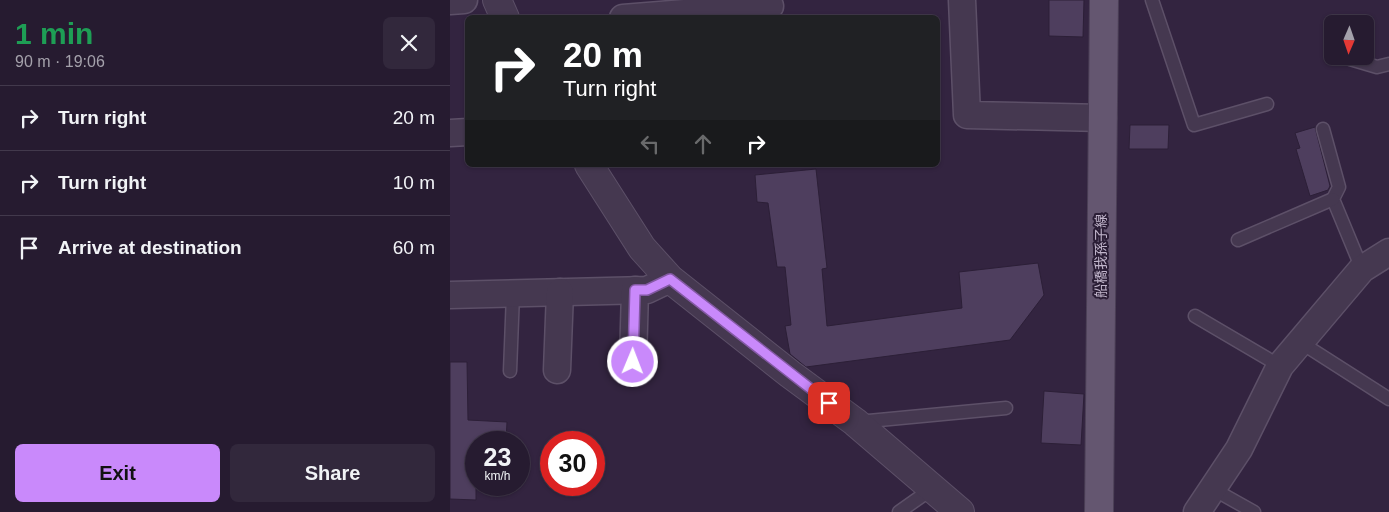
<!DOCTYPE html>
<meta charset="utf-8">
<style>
body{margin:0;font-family:Arial,"Noto Sans JP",sans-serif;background:#32283c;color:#f1f3f6;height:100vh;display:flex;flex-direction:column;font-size:19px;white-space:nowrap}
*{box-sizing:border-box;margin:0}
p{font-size:16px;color:#a4a1ab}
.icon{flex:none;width:28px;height:28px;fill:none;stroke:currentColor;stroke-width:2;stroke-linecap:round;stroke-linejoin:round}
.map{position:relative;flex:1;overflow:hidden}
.drawer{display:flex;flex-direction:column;background:#261b30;width:450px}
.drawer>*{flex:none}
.hud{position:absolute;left:15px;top:15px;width:475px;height:152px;border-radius:8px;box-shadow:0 1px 4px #0004,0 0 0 1px #42394c;background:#202124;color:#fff;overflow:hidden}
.needle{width:32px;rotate:182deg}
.buttons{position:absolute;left:874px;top:15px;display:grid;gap:10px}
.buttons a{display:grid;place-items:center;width:50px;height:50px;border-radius:8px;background:#261b30;box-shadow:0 1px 4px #0004,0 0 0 1px #42394c;font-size:25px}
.speed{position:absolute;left:15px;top:431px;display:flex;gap:10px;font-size:25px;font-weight:700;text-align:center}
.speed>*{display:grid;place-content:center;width:65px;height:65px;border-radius:50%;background:#261b30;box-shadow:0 1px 4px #0004,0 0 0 1px #42394c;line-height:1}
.speed small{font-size:12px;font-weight:400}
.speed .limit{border:8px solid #d22;background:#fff;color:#111}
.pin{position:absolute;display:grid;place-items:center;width:42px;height:42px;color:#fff;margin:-21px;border-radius:10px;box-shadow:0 2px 8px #0006}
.me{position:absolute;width:55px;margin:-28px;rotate:1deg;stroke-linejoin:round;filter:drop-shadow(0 0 4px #0008)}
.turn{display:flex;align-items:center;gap:18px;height:105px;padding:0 15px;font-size:22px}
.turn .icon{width:65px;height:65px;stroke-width:2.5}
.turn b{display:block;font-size:35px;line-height:42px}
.lanes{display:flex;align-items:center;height:48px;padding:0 15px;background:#0003;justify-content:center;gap:25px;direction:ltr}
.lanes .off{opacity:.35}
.round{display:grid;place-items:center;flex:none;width:52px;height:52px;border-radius:8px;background:#32283c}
.summary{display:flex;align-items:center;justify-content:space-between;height:85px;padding:0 15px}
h1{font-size:30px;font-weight:800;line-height:38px;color:#1e9e55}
.action{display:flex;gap:10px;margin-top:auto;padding:10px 15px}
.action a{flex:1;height:58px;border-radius:8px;background:#c989fb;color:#111;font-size:20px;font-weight:800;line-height:58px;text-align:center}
.action a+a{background:#32283c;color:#f1f3f6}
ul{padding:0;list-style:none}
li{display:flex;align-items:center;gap:15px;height:65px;padding:0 15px;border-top:1px solid #42394c}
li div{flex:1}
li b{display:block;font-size:19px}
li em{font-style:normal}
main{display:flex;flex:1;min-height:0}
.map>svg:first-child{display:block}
.building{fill:#4e3e5e;stroke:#2c1f37}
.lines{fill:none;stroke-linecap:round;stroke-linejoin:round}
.service-casing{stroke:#5d5068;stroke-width:15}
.minor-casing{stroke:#5d5068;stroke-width:29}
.tertiary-casing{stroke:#5d5068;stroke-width:30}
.primary-casing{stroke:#4b3f56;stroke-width:30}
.service{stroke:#453850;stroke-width:12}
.minor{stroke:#453850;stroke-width:26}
.tertiary{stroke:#453850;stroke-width:28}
.primary{stroke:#645670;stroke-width:28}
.route-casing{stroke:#8359a3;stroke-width:12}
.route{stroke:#c989fb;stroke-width:9}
.labels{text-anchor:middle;stroke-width:4;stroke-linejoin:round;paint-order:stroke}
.street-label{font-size:14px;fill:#c1b5cb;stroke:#2a1d35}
</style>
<main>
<section class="drawer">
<div class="summary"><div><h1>1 min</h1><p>90 m · 19:06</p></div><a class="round"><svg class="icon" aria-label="close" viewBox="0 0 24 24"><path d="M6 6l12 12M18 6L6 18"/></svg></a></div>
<ul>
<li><svg class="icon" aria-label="right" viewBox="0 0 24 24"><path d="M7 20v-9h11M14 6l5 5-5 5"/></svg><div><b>Turn right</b></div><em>20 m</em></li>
<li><svg class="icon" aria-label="right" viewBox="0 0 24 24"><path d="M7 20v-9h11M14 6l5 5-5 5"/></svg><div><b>Turn right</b></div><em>10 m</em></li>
<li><svg class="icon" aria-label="arrive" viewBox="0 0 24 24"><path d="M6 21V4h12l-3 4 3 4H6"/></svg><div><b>Arrive at destination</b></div><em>60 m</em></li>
</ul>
<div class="action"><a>Exit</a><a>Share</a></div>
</section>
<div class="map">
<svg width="939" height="512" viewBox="0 0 939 512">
<rect width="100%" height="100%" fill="#332440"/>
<g class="building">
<polygon points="599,0 634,0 633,37 599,36"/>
<polygon points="680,125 719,125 718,149 679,149"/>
<polygon points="865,127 880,186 878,190 860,196 846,149 850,148 845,133"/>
<polygon points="366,169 377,268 372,269 377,326 512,308 509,272 588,263 594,295 560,340 356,367 340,354 335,326 341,325 335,267 327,267 318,203 307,202 305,175"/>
<polygon points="0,362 17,362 18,420 57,422 56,442 26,442 26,500 0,499"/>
<polygon points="594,391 634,394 631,445 591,443"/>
</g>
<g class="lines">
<g class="service-casing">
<g id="service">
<polyline points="702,0 744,125 817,104"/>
<polyline points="900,59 927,67 939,64"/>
<polyline points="873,129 889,187 883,199 912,269"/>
<polyline points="788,240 883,199"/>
<polyline points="745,316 830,366"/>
<polyline points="850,342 939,399"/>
<polyline points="60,371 63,294"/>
<polyline points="408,422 556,408"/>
<polyline points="763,489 804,512"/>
<polyline points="449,512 483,488"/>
</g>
</g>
<g class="minor-casing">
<g id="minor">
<polyline points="512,0 517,115 653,118"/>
<polyline points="0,1 14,0"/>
<polyline points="173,18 320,6"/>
<polyline points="0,133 18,132"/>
<polyline points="0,295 197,290 220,279"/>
<polyline points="183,362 185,290"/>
<polyline points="107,370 110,292"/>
<polyline points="747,512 789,449 830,366 912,269 939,252"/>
</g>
</g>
<g class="tertiary-casing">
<g id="tertiary">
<polyline points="47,0 55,18"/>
<polyline points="139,165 192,248 220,279 340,374 405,422 510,512"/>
</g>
</g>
<g class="primary-casing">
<polyline id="primary" points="649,512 654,0"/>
</g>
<use href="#service" class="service"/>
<use href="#minor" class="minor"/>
<use href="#tertiary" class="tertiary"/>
<use href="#primary" class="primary"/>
</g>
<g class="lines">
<g class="route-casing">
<polyline id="route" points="183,362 185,290 197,290 220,279 379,403"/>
</g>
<use href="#route" class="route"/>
</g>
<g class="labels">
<g class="street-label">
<text transform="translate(651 256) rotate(-90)" y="5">船橋我孫子線</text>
</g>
</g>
</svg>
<div class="buttons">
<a><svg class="needle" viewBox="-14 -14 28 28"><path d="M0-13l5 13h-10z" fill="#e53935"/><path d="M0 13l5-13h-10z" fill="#a4a1ab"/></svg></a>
</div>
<div class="speed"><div>23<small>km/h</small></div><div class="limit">30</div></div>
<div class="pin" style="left:379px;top:403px;background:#d93025"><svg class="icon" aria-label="arrive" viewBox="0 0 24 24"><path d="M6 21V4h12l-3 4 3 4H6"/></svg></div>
<svg class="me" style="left:183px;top:362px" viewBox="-20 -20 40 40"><circle r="17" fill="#c989fb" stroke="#fff" stroke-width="3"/><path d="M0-11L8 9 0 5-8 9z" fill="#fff"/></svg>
<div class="hud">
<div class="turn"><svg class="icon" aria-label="right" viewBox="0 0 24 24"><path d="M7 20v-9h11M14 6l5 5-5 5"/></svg><div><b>20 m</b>Turn right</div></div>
<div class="lanes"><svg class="icon off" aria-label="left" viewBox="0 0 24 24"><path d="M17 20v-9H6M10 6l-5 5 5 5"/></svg><svg class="icon off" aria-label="ahead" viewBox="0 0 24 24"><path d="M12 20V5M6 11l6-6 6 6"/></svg><svg class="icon" aria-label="right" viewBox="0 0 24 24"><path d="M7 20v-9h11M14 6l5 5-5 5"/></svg></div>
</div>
</div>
</main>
